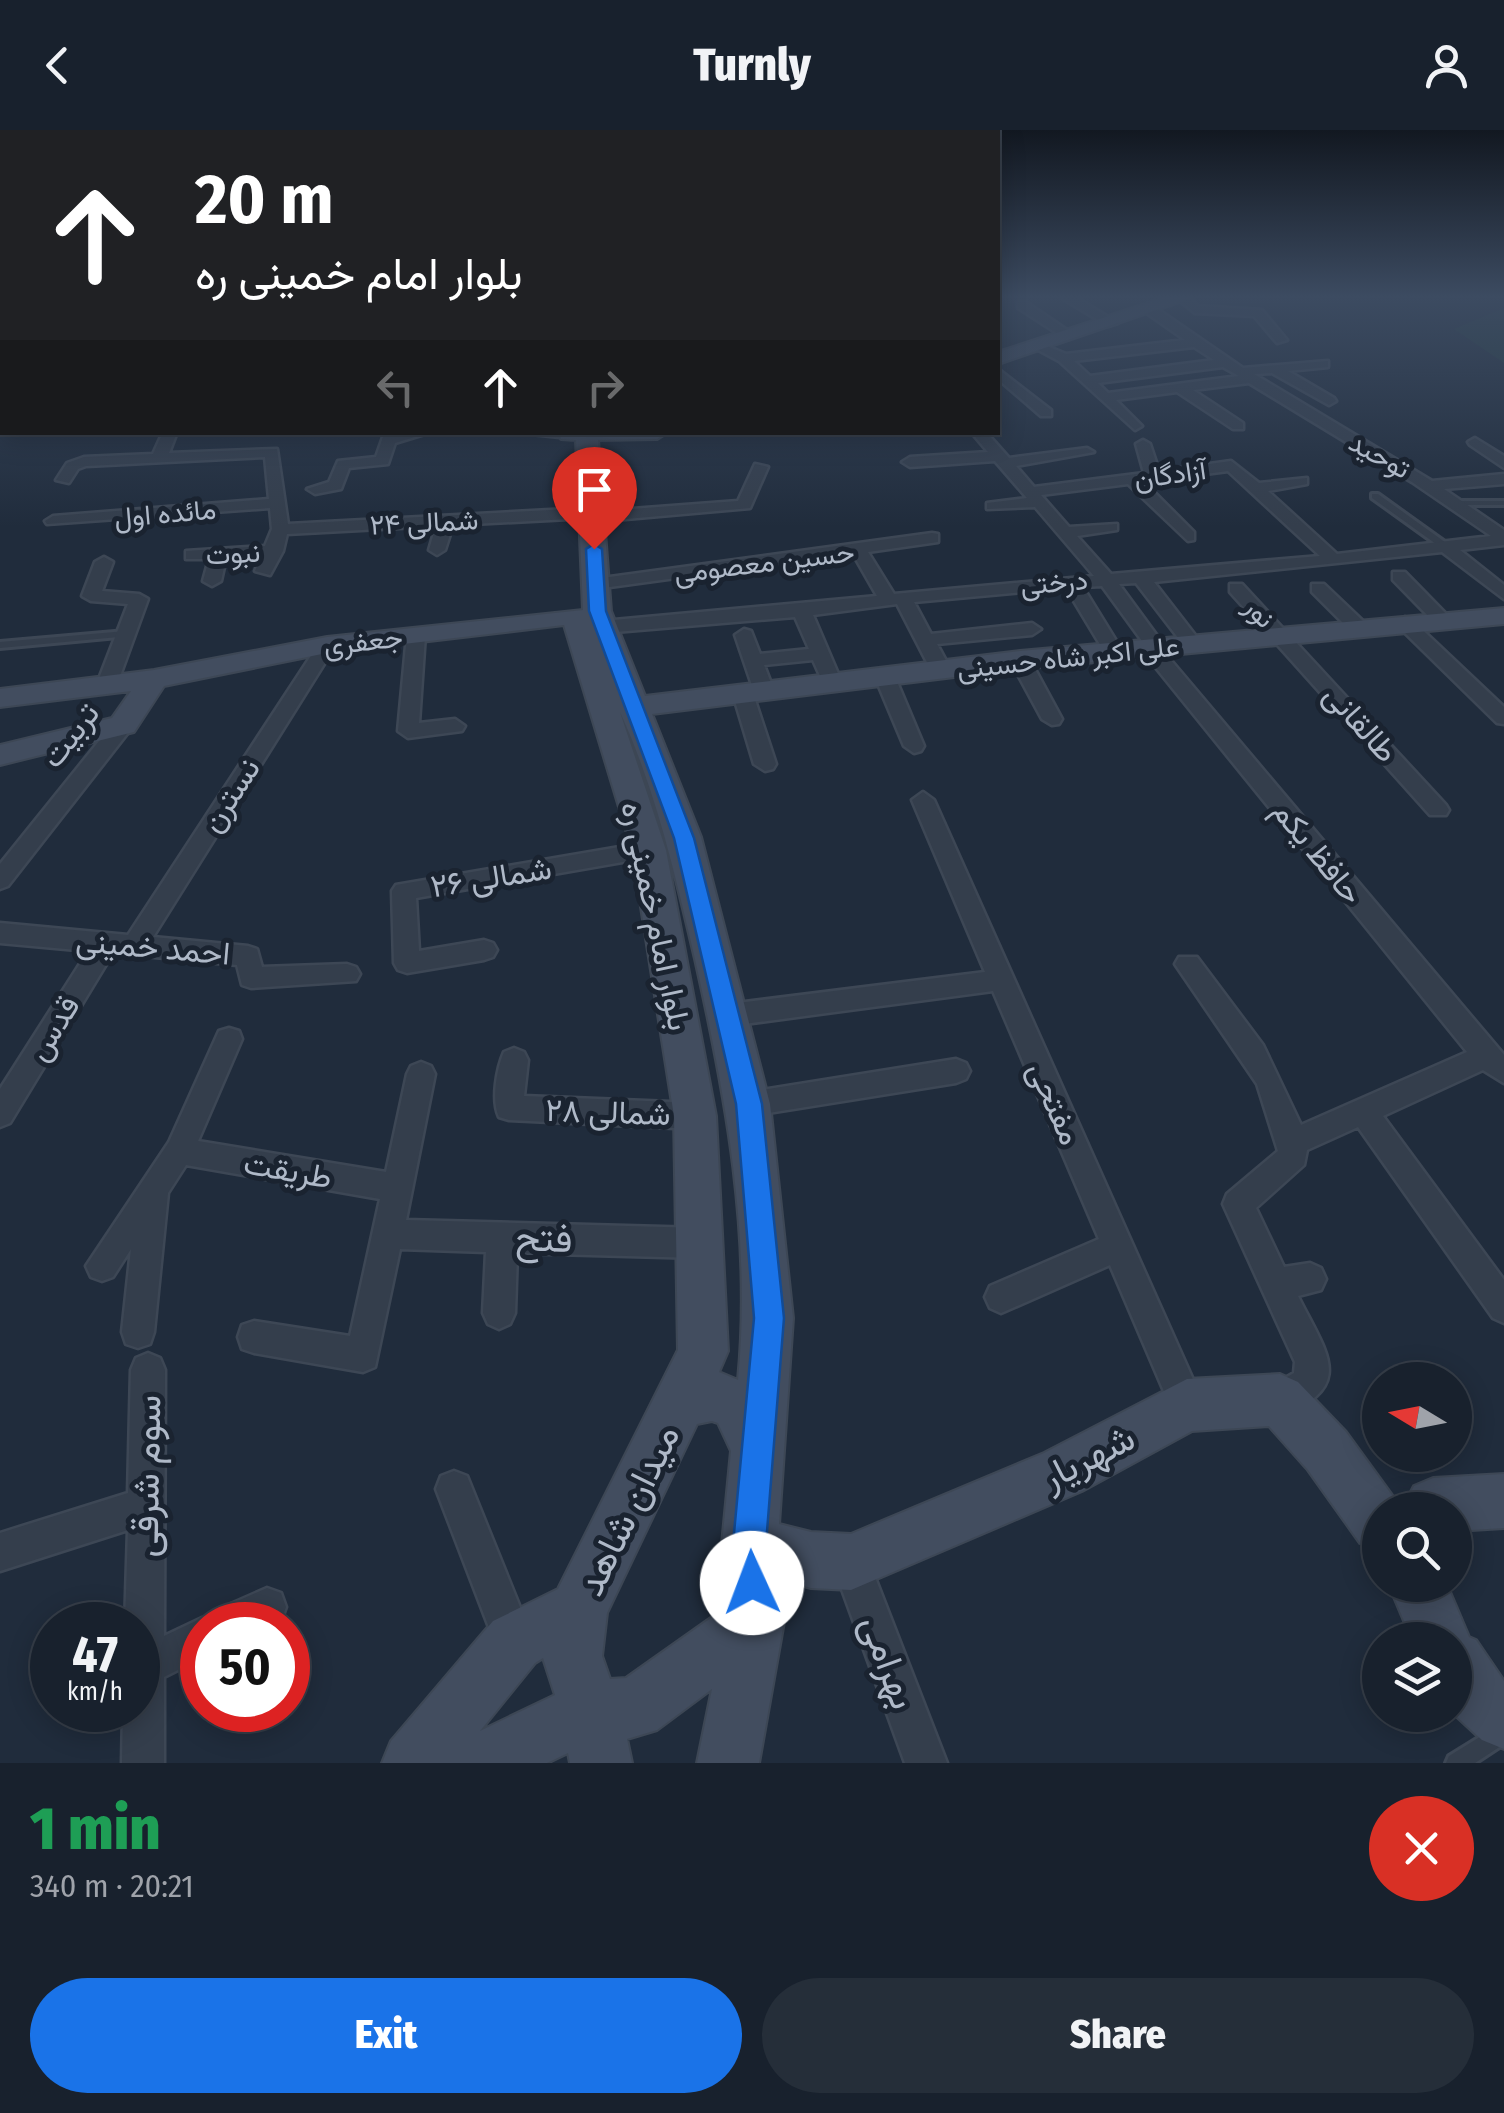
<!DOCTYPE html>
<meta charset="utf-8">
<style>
body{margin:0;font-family:"Fira Sans Condensed",Vazirmatn,sans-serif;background:#252e39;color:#f1f3f6;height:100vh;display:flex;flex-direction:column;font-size:38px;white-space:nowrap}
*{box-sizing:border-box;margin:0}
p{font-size:32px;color:#9fa3aa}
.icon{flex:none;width:55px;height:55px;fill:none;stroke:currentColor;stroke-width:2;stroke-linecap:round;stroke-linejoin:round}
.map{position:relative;height:1633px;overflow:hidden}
.details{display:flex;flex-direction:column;background:#18212d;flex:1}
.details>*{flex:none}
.top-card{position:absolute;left:0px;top:0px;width:1000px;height:305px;box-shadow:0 5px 25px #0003,0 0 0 2px #363e49;background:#202124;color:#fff;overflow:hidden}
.needle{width:65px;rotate:280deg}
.tools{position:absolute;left:1362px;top:1232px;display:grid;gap:20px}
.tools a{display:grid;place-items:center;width:110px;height:110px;border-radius:50%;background:#18212d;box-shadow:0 5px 25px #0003,0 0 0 2px #363e49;font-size:50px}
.speed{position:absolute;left:30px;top:1472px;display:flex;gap:20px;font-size:50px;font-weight:700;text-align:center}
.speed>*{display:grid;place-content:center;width:130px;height:130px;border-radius:50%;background:#18212d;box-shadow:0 5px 25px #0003,0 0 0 2px #363e49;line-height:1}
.speed small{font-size:25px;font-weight:400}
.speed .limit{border:15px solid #d22;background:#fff;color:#111}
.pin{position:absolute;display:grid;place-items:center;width:85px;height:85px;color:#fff;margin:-102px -42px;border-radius:50% 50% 50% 0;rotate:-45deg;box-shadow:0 0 10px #0007}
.pin .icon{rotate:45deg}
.me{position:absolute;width:110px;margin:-55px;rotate:358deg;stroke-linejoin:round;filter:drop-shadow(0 0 8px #0008)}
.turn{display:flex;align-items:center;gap:35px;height:210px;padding:0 30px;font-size:45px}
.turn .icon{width:130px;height:130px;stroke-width:2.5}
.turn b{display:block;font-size:70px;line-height:85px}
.lanes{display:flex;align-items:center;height:95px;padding:0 30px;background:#0003;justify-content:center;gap:50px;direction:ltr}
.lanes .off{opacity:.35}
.round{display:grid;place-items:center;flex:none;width:105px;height:105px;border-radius:52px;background:#252e39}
.headline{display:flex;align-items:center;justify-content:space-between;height:170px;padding:0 30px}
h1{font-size:60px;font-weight:800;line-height:75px;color:#1e9e55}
.cta{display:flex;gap:20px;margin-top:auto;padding:20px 30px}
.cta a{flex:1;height:115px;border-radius:60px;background:#1a73e8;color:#fff;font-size:40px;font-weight:800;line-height:115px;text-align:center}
.cta a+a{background:#252e39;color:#f1f3f6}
header{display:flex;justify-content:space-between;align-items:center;height:130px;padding:0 30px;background:#18212d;font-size:45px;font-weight:800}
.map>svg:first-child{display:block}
.green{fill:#22393d}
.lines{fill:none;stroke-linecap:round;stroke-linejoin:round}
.lane-casing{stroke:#3d4755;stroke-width:6}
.street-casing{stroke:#3d4755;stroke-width:5}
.secondary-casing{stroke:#3d4755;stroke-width:4}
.lane{fill:#343e4c;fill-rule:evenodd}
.street{fill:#343e4c;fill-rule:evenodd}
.secondary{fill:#424d5f;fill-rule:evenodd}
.route{fill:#1a73e8;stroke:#114b97;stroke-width:2.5}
.labels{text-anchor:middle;stroke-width:10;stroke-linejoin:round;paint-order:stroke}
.far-street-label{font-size:28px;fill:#afb9c8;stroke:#1a2330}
.street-label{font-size:32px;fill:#afb9c8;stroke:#1a2330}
.near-street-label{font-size:38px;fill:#afb9c8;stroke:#1a2330}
</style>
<header><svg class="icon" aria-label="back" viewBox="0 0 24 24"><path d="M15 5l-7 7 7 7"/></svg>Turnly<svg class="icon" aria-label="person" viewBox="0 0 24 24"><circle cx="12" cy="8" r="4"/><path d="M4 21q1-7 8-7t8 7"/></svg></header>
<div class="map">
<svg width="1504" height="1633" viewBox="0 0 1504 1633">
<rect width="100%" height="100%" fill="#202c3c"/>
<polygon class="green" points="1504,178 1504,233 1454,199"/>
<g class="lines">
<g class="lane-casing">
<g id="lane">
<polygon points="1372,364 1378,364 1449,415 1449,419 1443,419 1372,368"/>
<polygon points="1455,371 1504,371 1504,375 1458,375 1454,373"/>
<polygon points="126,501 129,502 129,506 0,518 0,512"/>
<polygon points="1504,1592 1504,1614 1475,1633 1446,1633 1449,1626"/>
</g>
</g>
<g class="street-casing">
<g id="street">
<polygon points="1062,168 1077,168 1118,193 1108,196"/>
<polygon points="1177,168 1190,168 1198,176 1262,180 1287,210 1277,213 1254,186 1195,183"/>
<polygon points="1018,172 1026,172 1076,206 1066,209 1018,178"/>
<path d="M1148,178H1156L1243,238L1328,231V237L1288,241L1334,268L1336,271L1329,275L1272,243L1254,244L1432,351L1504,344V354L1444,359L1504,400V415L1460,420L1504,455V469L1442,422L1154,452L1202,514L1193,520L1186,518L1136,453L1119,454L1166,518L1164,522L1504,925V953L1483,940L1383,986L1504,1150V1193L1493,1188L1358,997L1307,1020L1304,1035L1256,1078L1284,1137L1310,1133L1321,1138L1326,1149L1321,1160L1298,1166C1327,1225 1357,1255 1280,1287L1268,1282L1263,1270L1268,1258L1294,1243L1295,1232L1223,1074L1227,1064L1278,1021L1257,954L1175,834L1179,827H1197L1263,915L1301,995L1467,922L1144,523L1145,515L1102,456L1083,457L1123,522L1121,526H1107L1066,458L914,472L931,504L1032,493L1041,499L1032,505L937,514L951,540L941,546L931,540L897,474L813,485L842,553L839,557H825L813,530L764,535L774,561L764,567L754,561L735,505L744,499L751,501L760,524L809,519L795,487L603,503L594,497L603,491L877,466L853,424L595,459L586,454L595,449L932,403L938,404V412L868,422L894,464L1094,446L1035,377L987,379V373L1027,368L995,331L910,337L902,332L910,327L988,322L971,302H986L1009,328L1087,318L1094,322L1016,336L1034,357L1144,343L1136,314L1143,310L1150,314L1159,341L1231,331L1259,353L1307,348V354L1268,361L1337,424L1491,406L1412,352L1249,253L1193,260L1243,293V299H1233L1177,262L1116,270L1142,296L1135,300L1059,231L1031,216L1037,212L1066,224L1185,210L1148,184ZM1194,217L1214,230L1090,246L1074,231ZM1223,237L1239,246L1108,263L1098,253ZM1228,341L1320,426L1111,444L1077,406L1117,400V394L1069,397L1041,365L1128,354L1188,411L1194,410V402L1144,352Z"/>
<polygon points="2,197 2,205 0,206 0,198"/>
<polygon points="998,239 1051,280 1051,286 1041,286 998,249"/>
<polygon points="163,302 177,302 169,323 277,319 288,394 569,379 577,384 569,389 453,395 445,420 437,425 429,420 436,396 287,404 283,421 270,445 255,441 261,427 226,428 221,451 212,456 203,451 209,429 186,429 186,421 265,416 272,399 270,378 47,394 45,391 53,386 269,369 265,327 86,336 78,339 69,353 56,350 67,333 84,327 153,324"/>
<polygon points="402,302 431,302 395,313 388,334 349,338 341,359 315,364 307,359 329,352 338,331 376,327 383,307"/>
<polygon points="512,302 575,302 576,304 569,308"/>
<polygon points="1475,308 1504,326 1504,338 1470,315 1468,312"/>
<polygon points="755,334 768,337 750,378 592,392 584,387 592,382 738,371"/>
<polygon points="104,427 113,432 102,461 139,464 148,469 117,554 107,560 97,554 128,474 91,471 82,466 95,432"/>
<polygon points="1393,442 1405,442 1448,486 1448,494 1436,494 1393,450"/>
<polygon points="1230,454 1242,454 1446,675 1449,680 1446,685 1430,685 1230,462"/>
<polygon points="1312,454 1324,454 1364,492 1364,500 1350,500 1312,462"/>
<polygon points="1405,487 1411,489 1504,577 1504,594 1497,593 1399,497 1396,493"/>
<polygon points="416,499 425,505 419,593 455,589 465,596 462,601 408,608 398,601 407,505"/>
<polygon points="327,509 336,515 153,807 248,816 257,819 262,837 347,834 356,837 360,844 356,851 251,858 242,855 237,835 113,823 10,993 0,997 0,959 88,821 0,813 0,793 128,805 318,515"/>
<polygon points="1020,524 1030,530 1062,589 1059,594 1052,595 1042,589 1010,530"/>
<polygon points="885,541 895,547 924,616 921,621 914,623 904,616 875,547"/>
<polygon points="743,558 753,564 776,634 773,639 765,641 754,634 733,564"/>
<polygon points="123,588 130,590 130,600 8,756 0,759 0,734 116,590"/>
<polygon points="923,662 934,670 1199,1263 1204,1275 1199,1287 1187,1292 1175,1287 1110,1135 1001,1183 990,1178 985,1167 990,1156 1099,1109 993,861 729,896 720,893 716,885 720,877 729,874 985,842 912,670"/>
<polygon points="649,712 657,714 661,720 657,726 416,768 419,821 484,810 493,813 497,820 493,827 484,830 407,843 398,840 394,833 392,761 396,755"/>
<polygon points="229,898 239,901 242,909 198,1011 386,1042 407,944 411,936 421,932 431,936 435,944 406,1090 700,1098 711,1102 716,1113 711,1124 700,1128 517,1123 515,1183 510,1194 499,1199 488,1194 483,1183 486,1122 400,1119 375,1237 363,1242 254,1223 242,1219 238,1207 242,1195 254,1191 350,1206 380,1069 186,1035 168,1063 154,1202 150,1214 138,1218 126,1214 122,1202 131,1119 113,1147 102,1151 91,1147 86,1136 169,1012 219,901"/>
<path d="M514,918L524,922L528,930L524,966L695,973L705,977L709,986L705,995L695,999L509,990L499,987C491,970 497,938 504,922Z"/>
<polygon points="956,929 966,933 970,941 966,949 956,953 749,986 739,983 735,974 739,965 749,962"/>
<polygon points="148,1223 160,1228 165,1240 164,1506 202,1488 211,1492 215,1481 267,1458 281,1463 286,1477 281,1491 271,1495 202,1495 202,1528 164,1547 164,1633 122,1633 123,1580 138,1580 138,1495 125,1495 128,1400 0,1441 0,1403 128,1363 131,1240 136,1228"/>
<polygon points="454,1341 467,1346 534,1512 528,1526 514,1532 500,1526 436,1359 441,1346"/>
<polygon points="851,1413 864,1419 947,1633 905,1633 832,1432 838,1419"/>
</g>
</g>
<g class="secondary-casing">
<g id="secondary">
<polygon points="1164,168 1191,168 998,234 998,222"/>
<path d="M559,302H668L657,309L598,310L611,481L645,566L1020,521L1504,478V494L1020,539L652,584L701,707L770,974L793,1188L779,1394L811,1402L851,1404L1044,1323L1187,1249L1280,1244L1298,1252L1346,1302L1402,1379L1414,1356L1433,1348L1504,1344V1398L1455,1401V1380H1380V1421L1360,1413L1308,1340L1269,1296L1192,1301L1082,1361L851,1460L811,1458L781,1450L784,1492L759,1633H697L712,1559L657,1600L627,1609L632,1633H570L568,1623L547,1633H382L391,1611L493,1491L558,1459L678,1220L674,986L632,720L564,495L327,523L164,556L134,602L0,635V615L112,588L131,561L0,577V559L154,540L327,507L583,480L576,310L561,309ZM620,582C656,661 675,744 695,829C726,967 752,1108 738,1250L719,1242L728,1221L716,986L666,720ZM712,1291L718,1293L731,1321L722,1414L725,1478L626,1548L610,1549L602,1526L607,1483L697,1294ZM543,1528L555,1565L480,1601L535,1533Z"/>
<polygon points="1389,1455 1447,1455 1469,1507 1476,1510 1504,1551 1504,1619 1482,1610 1455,1585 1455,1510 1412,1510"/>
</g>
</g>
<use href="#lane" class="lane"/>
<use href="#street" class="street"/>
<use href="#secondary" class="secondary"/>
</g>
<linearGradient id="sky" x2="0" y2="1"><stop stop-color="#121821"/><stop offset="0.42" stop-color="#3c4b61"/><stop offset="1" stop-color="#3c4b61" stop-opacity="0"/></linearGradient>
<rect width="1504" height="397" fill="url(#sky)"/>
<polygon class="route" points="594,414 602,419 606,481 694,708 762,974 784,1188 766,1414 770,1453 764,1465 752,1471 740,1465 733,1414 754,1188 736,974 674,708 589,481 586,419"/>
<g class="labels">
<g class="far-street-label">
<text transform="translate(1380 325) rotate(29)" y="10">توحید</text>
<text transform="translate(1170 344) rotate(-8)" y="10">آزادگان</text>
<text transform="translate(165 383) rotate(-5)" y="10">مائده اول</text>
<text transform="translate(424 392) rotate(-3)" y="10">۲۴ شمالی</text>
<text transform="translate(233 423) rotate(-3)" y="10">نبوت</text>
<text transform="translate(764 432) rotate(-7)" y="10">حسین معصومی</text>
<text transform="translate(1054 452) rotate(-5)" y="10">درختی</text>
<text transform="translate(1260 482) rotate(46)" y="10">نور</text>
<text transform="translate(363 511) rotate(-7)" y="10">جعفری</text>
<text transform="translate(1068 527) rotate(-6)" y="10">علی اکبر شاه حسینی</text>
</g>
<g class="street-label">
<text transform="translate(1361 593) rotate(48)" y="11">طالقانی</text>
<text transform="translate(70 605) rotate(-52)" y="11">تربیت</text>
<text transform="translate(230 665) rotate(-57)" y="11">نسترن</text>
<text transform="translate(1318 722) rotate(51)" y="11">حافظ یکم</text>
<text transform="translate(491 747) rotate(-9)" y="11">۲۶ شمالی</text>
<text transform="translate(656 786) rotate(78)" y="11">بلوار امام خمینی ره</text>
<text transform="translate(153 817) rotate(5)" y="11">احمد خمینی</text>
<text transform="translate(53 898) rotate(-58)" y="11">قدس</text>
<text transform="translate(1055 973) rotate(66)" y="11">مفتحی</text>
<text transform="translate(608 982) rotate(2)" y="11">۲۸ شمالی</text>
<text transform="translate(288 1040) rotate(10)" y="11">طریقت</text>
</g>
<g class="near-street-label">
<text transform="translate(544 1108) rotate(2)" y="13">فتح</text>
<text transform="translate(1088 1327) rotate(-27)" y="13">شهریار</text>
<text transform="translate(146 1346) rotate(-89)" y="13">سوم شرقی</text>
<text transform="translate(628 1380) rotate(-64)" y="13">میدان شاهد</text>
<text transform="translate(889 1532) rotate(70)" y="13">بهرامی</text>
</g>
</g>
</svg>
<div class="tools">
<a><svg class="needle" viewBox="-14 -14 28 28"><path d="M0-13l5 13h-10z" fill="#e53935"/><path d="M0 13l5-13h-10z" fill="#9fa3aa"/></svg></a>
<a><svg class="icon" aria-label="search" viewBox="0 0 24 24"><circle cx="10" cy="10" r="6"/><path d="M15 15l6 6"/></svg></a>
<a><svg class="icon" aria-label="layers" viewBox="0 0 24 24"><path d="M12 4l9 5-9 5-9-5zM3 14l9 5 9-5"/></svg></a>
</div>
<div class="speed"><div>47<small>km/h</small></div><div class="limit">50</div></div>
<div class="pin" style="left:594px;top:419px;background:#d93025"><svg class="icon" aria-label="arrive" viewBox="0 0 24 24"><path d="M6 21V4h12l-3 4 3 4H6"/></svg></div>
<svg class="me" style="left:752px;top:1453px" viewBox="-20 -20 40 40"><circle r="19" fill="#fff"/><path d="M0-13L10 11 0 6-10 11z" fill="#1a73e8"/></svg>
<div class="top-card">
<div class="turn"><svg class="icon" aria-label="ahead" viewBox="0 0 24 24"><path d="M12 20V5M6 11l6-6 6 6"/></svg><div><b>20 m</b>بلوار امام خمینی ره</div></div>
<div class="lanes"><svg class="icon off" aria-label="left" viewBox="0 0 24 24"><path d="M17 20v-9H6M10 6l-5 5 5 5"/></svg><svg class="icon" aria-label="ahead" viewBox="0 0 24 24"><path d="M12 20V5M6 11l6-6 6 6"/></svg><svg class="icon off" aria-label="right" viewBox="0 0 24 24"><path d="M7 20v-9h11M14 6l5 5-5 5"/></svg></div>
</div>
</div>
<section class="details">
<div class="headline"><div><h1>1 min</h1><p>340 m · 20:21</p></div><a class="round" style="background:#d93025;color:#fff"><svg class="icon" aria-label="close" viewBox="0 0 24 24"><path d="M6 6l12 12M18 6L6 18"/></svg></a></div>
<div class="cta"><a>Exit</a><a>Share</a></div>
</section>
